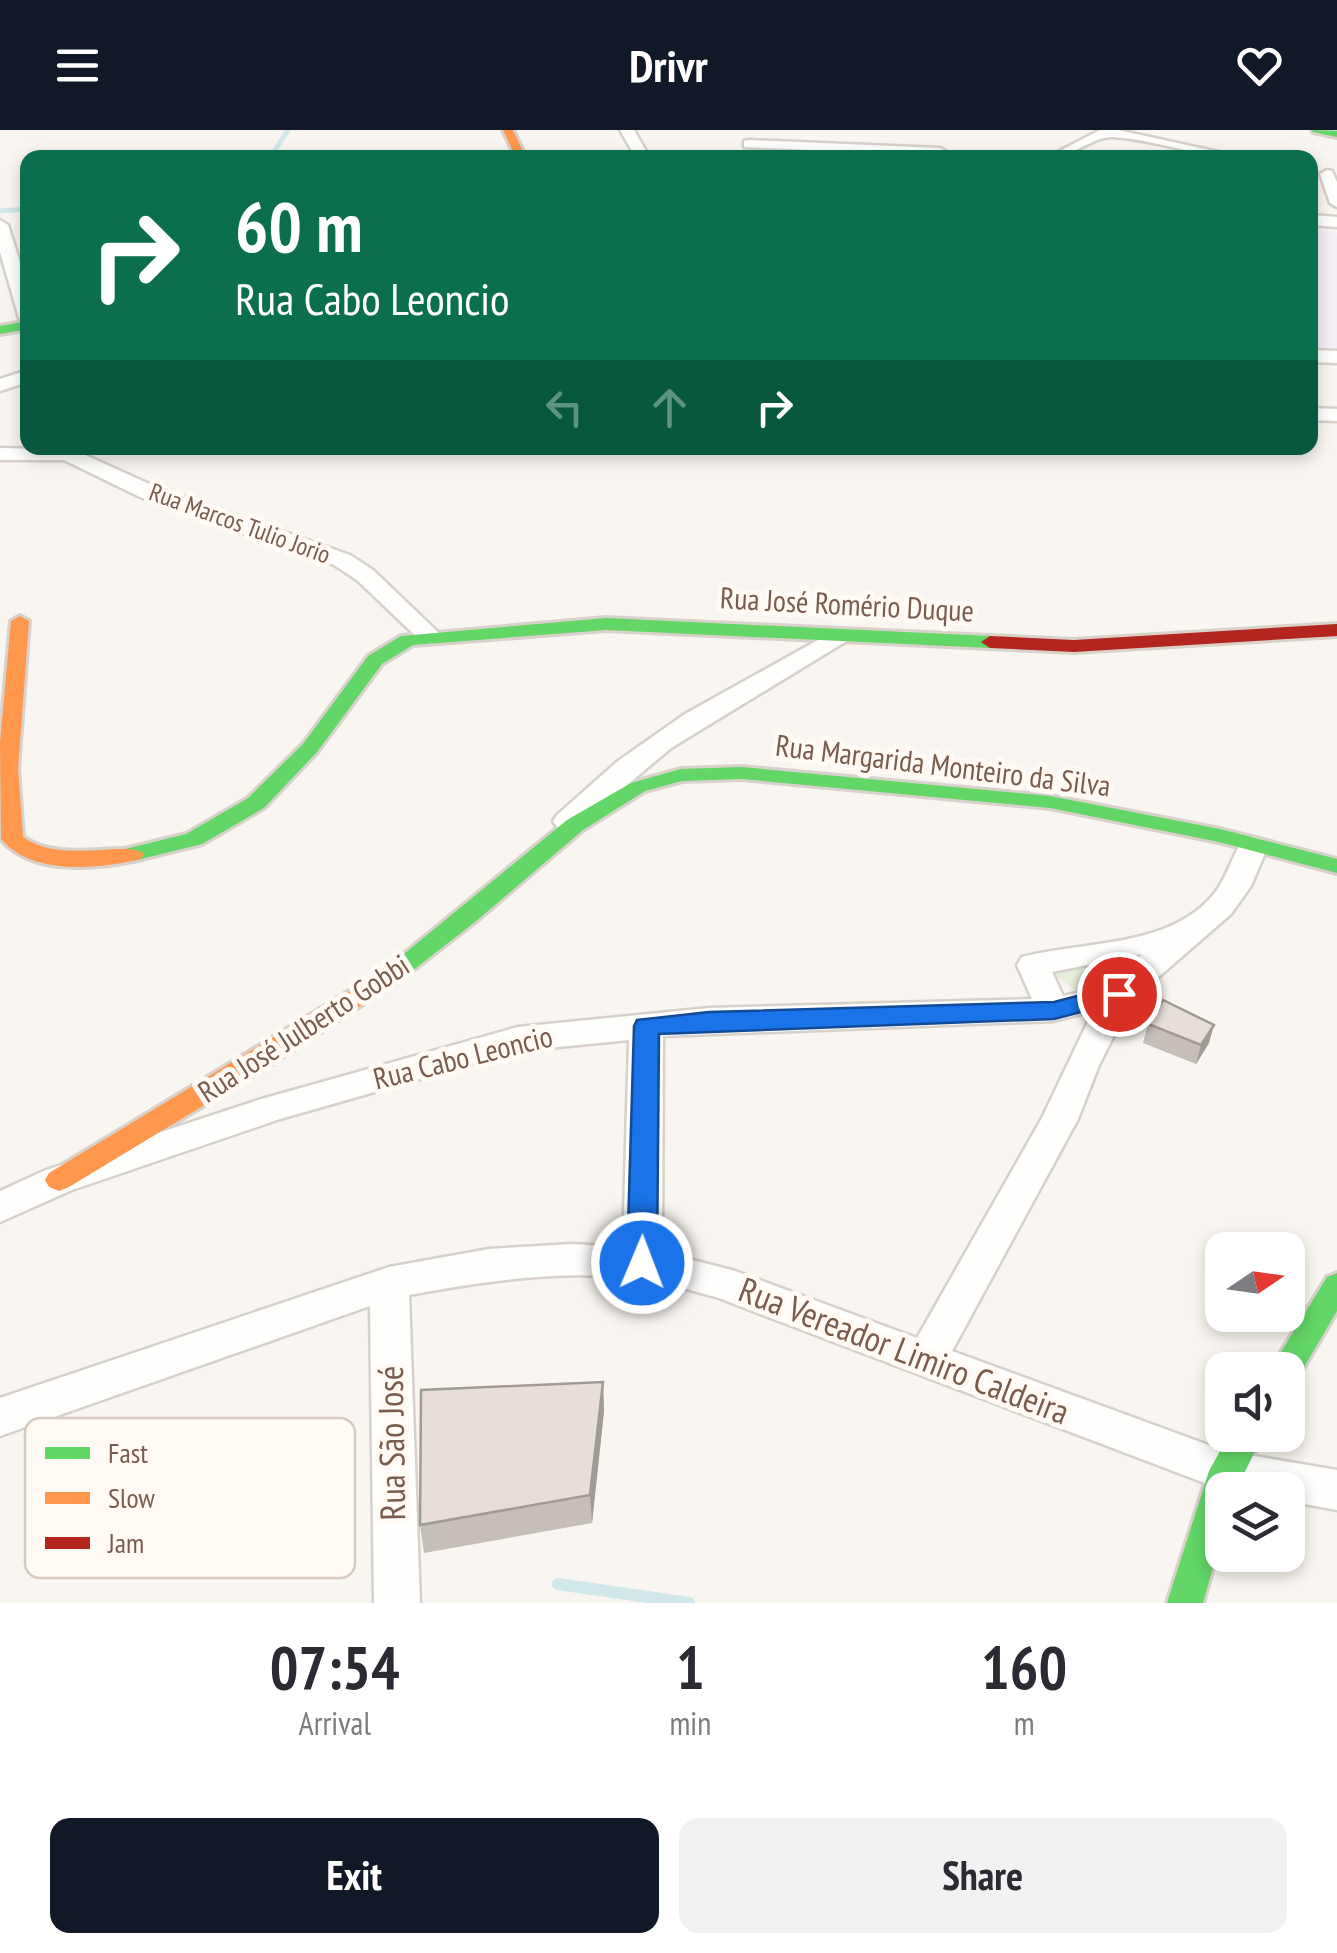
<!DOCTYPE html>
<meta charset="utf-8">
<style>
body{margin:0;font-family:"PT Sans Narrow",sans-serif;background:#f2f2f3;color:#2b2b33;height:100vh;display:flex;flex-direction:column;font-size:38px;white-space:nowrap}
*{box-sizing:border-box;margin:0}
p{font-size:32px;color:#7c7c81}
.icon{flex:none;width:55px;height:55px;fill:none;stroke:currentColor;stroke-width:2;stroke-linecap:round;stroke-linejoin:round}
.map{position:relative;height:1473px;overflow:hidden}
.drawer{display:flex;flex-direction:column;background:#fff;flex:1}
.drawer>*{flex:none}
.banner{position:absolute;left:20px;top:20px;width:1298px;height:305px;border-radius:20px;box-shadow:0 5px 15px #0003;background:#0b6e4f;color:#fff;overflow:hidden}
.needle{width:65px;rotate:77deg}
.fabs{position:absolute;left:1205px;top:1102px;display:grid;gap:20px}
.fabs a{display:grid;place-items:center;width:100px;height:100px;border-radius:20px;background:#fff;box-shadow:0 5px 15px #0003;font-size:50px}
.pin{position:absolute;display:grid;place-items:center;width:85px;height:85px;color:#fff;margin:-42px;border:5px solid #fff;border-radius:50%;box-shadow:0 2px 10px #0007}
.me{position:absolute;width:110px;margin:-55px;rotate:1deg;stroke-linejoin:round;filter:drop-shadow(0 0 8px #0008)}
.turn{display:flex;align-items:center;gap:35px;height:210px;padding:0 50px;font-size:45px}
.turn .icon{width:130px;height:130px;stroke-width:2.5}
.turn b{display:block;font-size:70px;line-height:85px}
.lanes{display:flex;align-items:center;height:95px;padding:0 50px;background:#0003;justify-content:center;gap:50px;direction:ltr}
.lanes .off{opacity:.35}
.eta{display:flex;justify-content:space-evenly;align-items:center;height:170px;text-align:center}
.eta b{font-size:60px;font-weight:600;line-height:70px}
.cta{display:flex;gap:20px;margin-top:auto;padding:20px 50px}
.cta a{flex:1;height:115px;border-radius:20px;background:#111827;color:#fff;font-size:40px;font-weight:600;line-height:115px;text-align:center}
.cta a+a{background:#f2f2f3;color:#2b2b33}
header{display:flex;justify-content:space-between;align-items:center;height:130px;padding:0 50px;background:#111827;color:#fff;font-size:45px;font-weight:600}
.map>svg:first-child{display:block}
.education{fill:#f6eef6}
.green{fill:#e7f0db}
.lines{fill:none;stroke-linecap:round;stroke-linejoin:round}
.stream-far1{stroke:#d0e8ea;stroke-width:5}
.stream{stroke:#d0e8ea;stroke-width:12}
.street-casing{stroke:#d7d1cb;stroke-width:5}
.fast-casing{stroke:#d9d2cb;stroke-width:6}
.slow-casing{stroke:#d9d2cb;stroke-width:6}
.jam-casing{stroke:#d9d2cb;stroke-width:6}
.street{fill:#fefefd;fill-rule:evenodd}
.fast{fill:#63d668;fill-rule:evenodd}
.slow{fill:#ff974d;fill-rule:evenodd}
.jam{fill:#b3261e;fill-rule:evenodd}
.wall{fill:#c6bfb9}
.shaded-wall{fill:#a19b96}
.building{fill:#e6ded7;stroke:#a19b96;stroke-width:2.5}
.route{fill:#1a73e8;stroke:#114b97;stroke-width:2.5}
.labels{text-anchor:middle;stroke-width:10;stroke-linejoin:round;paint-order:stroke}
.far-street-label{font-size:25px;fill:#7a5c4d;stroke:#fffaf3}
.street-label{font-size:30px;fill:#7a5c4d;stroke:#fffaf3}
.near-street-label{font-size:35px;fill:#7a5c4d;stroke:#fffaf3}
.key{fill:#fffaf3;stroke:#d7cbc1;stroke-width:2.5}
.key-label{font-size:28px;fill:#7a5c4d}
</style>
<header><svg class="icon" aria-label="menu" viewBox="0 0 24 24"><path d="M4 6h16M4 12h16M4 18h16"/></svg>Drivr<svg class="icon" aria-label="heart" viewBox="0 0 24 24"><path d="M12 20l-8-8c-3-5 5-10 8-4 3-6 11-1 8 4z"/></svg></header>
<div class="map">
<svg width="1337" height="1473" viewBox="0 0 1337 1473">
<rect width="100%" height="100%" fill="#f9f5f0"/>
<polygon class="education" points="1310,100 1335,101 1337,106 1337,220 1310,218"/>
<polygon class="green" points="1117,823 1126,842 1103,860 1079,863 1047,839"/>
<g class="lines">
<g class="stream-far1">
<polyline points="270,28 288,0"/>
<polyline points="0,81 28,79"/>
</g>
<polyline class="stream" points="558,1454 689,1473"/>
<g class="street-casing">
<g id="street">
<polygon points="620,0 634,0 650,28 636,28"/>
<path d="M1100,0H1118L1246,28C1200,28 1158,10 1113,7C1093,6 1072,28 1046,28Z"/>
<polygon points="749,10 940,18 947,22 940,26 744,17 744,11"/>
<polygon points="1327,40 1332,41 1337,52 1337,77 1330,73 1320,44"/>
<polygon points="1310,85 1337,87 1337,97 1310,95"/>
<polygon points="0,90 8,95 28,158 28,193 19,188 0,122"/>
<polygon points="1310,220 1337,221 1337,233 1310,232"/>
<polygon points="28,240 28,252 0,261 0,249"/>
<polygon points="1310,278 1337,279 1337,291 1310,290"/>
<polygon points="0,318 74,320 156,357 350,425 373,440 443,507 431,514 422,512 357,450 334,435 140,367 64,330 0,330"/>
<polygon points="836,500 845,502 848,507 845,512 671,618 577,697 557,697 553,691 557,685 618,631 685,584"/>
<path d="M1253,707L1263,710L1268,716L1251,756L1231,784L1132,870L1099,935L1078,989L952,1221L1225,1321L1337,1340V1380L1288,1371V1360H1223L716,1167C692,1161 666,1152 641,1149C563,1139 485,1151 409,1165L420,1473H374L370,1176L0,1306V1268L389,1137L489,1119L572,1114L623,1117L629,910L518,921L280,989L72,1060L0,1092V1061L46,1040L258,970L518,897L709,878L1032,869L1017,835L1022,827C1083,811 1169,818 1213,765C1227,749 1231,727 1243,710ZM1142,824L1108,856L1063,866L1052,842ZM1093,881L1042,988L917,1208L735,1141L662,1122L663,906L1053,891Z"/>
</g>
</g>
<g class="fast-casing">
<g id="fast">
<polygon points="1312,0 1337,1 1337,7 1313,2"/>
<polygon points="28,191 28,199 0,204 0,196"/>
<polygon points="606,488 990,506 999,512 990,518 606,500 413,515 382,534 317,622 264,678 202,714 133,731 122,724 125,719 186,704 248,668 303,614 368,526 401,506"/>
<polygon points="742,637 1050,666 1220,699 1337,729 1337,743 1219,712 1050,678 742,649 682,651 645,661 583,700 475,792 403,848 394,850 382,842 567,690 631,653 681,639"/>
<polygon points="1337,1143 1337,1181 1297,1249 1288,1253 1288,1240 1270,1240 1327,1147"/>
<polygon points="1229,1305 1263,1305 1236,1360 1222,1360 1222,1405 1203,1473 1167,1473 1209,1341"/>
</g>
</g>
<g class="slow-casing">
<g id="slow">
<polygon points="503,0 513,0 526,28 516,28"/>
<path d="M20,486L29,491L18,639L23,707C60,735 129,709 144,724L141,729C99,739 32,746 1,709L0,612L11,491Z"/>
<polygon points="394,834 406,842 403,848 264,939 69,1057 59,1061 49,1057 45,1050 49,1043"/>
</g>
</g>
<g class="jam-casing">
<polygon id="jam" points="1337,494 1337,506 1074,522 990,518 981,512 990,506 1074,510"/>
</g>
<use href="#street" class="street"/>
<use href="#fast" class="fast"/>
<use href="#slow" class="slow"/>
<use href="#jam" class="jam"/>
</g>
<g class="wall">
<polygon points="1148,894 1209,913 1196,934 1143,913"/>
<polygon points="603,1252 604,1281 592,1393 424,1423 420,1395"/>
</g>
<g class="shaded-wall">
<polygon points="1214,895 1209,913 1196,934 1201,915"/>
<polygon points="603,1252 604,1281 592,1393 590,1365"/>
</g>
<g class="building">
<polygon points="1163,870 1214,895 1201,915 1148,894"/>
<polygon points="603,1252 590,1365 420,1395 421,1260"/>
</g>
<polygon class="route" points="1119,855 1128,858 1131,864 1128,870 1054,889 659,904 657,1133 652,1142 642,1145 631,1142 627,1133 634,896 637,890 709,882 1054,872"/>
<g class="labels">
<g class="far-street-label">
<text transform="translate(240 393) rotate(20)" y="9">Rua Marcos Tulio Jorio</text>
</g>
<g class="street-label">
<text transform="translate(847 475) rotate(3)" y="10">Rua José Romério Duque</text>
<text transform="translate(943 636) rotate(7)" y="10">Rua Margarida Monteiro da Silva</text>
<text transform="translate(304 899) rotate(-33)" y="10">Rua José Julberto Gobbi</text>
<text transform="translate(463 928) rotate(-14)" y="10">Rua Cabo Leoncio</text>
</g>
<g class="near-street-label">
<text transform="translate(904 1221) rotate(21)" y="12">Rua Vereador Limiro Caldeira</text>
<text transform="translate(392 1313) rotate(-91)" y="12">Rua São José</text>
</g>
</g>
<rect x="25" y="1288" width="330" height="160" rx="15" class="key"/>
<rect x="45" y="1317" width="45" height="12" fill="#63d668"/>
<rect x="45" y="1362" width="45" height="12" fill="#ff974d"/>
<rect x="45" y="1407" width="45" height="12" fill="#b3261e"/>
<g class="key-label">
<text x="108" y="1333">Fast</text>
<text x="108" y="1378">Slow</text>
<text x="108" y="1423">Jam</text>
</g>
</svg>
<div class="fabs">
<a><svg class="needle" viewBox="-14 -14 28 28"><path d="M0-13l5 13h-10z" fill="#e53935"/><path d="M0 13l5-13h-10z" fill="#7c7c81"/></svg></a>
<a><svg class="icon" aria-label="sound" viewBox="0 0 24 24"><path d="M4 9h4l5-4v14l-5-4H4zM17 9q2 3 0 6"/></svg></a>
<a><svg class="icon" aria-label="layers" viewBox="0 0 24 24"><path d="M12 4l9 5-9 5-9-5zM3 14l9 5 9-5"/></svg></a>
</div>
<div class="pin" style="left:1119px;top:864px;background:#d93025"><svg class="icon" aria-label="arrive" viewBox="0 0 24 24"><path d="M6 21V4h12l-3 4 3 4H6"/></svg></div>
<svg class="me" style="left:642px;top:1133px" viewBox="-20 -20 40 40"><circle r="17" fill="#1a73e8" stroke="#fff" stroke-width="3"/><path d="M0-11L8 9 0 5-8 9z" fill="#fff"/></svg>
<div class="banner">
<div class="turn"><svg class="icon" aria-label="right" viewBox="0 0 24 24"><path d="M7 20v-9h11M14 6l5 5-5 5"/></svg><div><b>60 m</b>Rua Cabo Leoncio</div></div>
<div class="lanes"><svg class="icon off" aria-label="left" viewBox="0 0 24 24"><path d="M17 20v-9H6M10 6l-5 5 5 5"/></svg><svg class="icon off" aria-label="ahead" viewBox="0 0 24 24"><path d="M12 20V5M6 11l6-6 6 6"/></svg><svg class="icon" aria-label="right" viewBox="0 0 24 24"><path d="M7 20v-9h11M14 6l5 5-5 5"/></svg></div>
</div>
</div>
<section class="drawer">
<div class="eta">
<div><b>07:54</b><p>Arrival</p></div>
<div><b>1</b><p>min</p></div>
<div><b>160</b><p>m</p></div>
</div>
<div class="cta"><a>Exit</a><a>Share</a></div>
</section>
